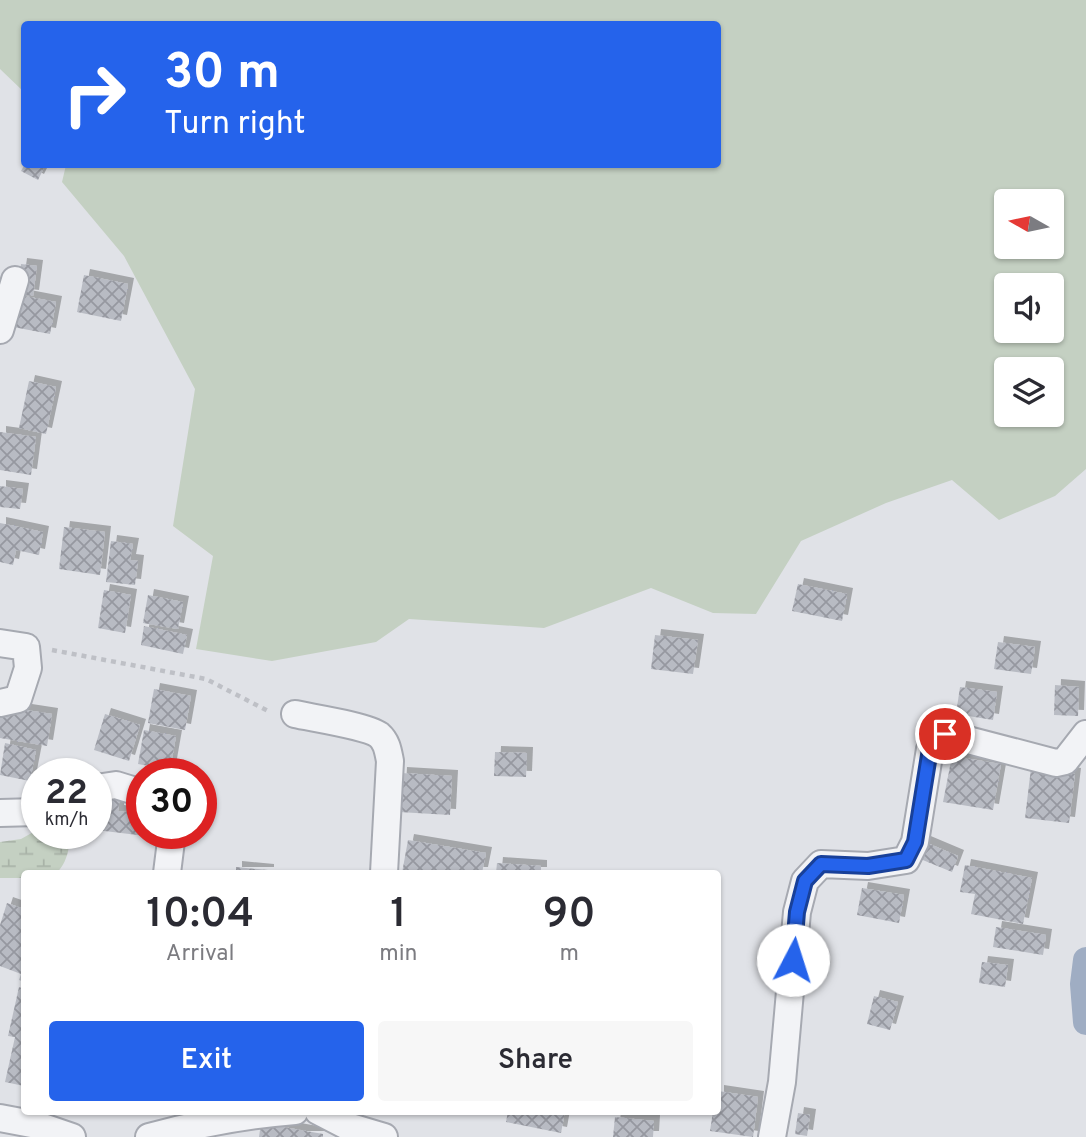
<!DOCTYPE html>
<style>
body{margin:0;font-family:Overpass,sans-serif;background:#f7f7f7;color:#2b2b33;height:100vh;display:flex;flex-direction:column;font-size:26px;white-space:nowrap}
*{box-sizing:border-box;margin:0}
p{font-size:23px;color:#7c7c81}
.icon{flex:none;width:38px;height:38px;fill:none;stroke:currentColor;stroke-width:2;stroke-linecap:round;stroke-linejoin:round}
.map{position:relative;flex:1;overflow:hidden}
.details{position:absolute;left:21px;top:870px;width:700px;height:245px;display:flex;flex-direction:column;background:#fff;border-radius:7px;box-shadow:0 2px 5px #0004}
.details>*{flex:none}
.hud{position:absolute;left:21px;top:21px;width:700px;height:147px;border-radius:7px;box-shadow:0 2px 5px #0004;background:#2563eb;color:#fff;overflow:hidden}
.needle{width:46px;rotate:279deg}
.tools{position:absolute;left:994px;top:189px;display:grid;gap:14px}
.tools a{display:grid;place-items:center;width:70px;height:70px;border-radius:7px;background:#fff;box-shadow:0 2px 5px #0004;font-size:35px}
.speed{position:absolute;left:21px;top:758px;display:flex;gap:14px;font-size:35px;font-weight:700;text-align:center}
.speed>*{display:grid;place-content:center;width:91px;height:91px;border-radius:50%;background:#fff;box-shadow:0 2px 5px #0004;line-height:1}
.speed small{font-size:18px;font-weight:400}
.speed .limit{border:10px solid #d22;background:#fff;color:#111}
.pin{position:absolute;display:grid;place-items:center;width:60px;height:60px;color:#fff;margin:-30px;border:4px solid #fff;border-radius:50%;box-shadow:0 2px 7px #0007}
.me{position:absolute;width:77px;margin:-38px;rotate:5deg;stroke-linejoin:round;filter:drop-shadow(0 0 5px #0008)}
.turn{display:flex;align-items:center;gap:24px;height:147px;padding:0 28px;font-size:32px}
.turn .icon{width:91px;height:91px;stroke-width:2.5}
.turn b{display:block;font-size:49px;line-height:60px}
.eta{display:flex;justify-content:space-evenly;align-items:center;height:119px;text-align:center}
.eta b{font-size:42px;font-weight:600;line-height:49px}
.button{display:flex;gap:14px;margin-top:auto;padding:14px 28px}
.button a{flex:1;height:80px;border-radius:7px;background:#2563eb;color:#fff;font-size:28px;font-weight:600;line-height:80px;text-align:center}
.button a+a{background:#f7f7f7;color:#2b2b33}
.map>svg:first-child{display:block}
.grass{fill:#c4d0c2;fill-rule:evenodd}
.wetland{fill:url(#wetland-marsh)}
.lines{fill:none;stroke-linecap:round;stroke-linejoin:round}
.canal{stroke:#9fadc3;stroke-width:26}
.building{fill:url(#building-cross-hatch);filter:url(#shadow)}
.street-casing{stroke:#a6a9b1;stroke-width:30}
.path{stroke:#bec0c6;stroke-width:4.5;stroke-dasharray:5 5;stroke-linecap:butt}
.street{stroke:#f2f3f6;stroke-width:26}
.route-casing{stroke:#184099;stroke-width:18}
.route{stroke:#2563eb;stroke-width:12}
</style>
<div class="map">
<svg width="1086" height="1137" viewBox="0 0 1086 1137">
<defs>
<pattern id="wetland-marsh" width="20" height="14" patternUnits="userSpaceOnUse" patternTransform="scale(1.75)"><rect width="20" height="14" fill="#c4d0c2"/><path d="M1 5h8M5 5V1M11 12h8M15 12V8" fill="none" stroke="#a9b3a8"/></pattern>
<pattern id="building-cross-hatch" width="8" height="8" patternUnits="userSpaceOnUse" patternTransform="scale(1.75)"><rect width="8" height="8" fill="#b8bbc3"/><path d="M0 0l8 8M0 8l8-8" fill="none" stroke="#9698a0"/></pattern>
<filter id="shadow"><feDropShadow dx="6" dy="-6" stdDeviation="0" flood-color="#0004"/></filter>
</defs>
<rect width="100%" height="100%" fill="#e0e2e7"/>
<path class="grass" d="M0,0H1086V469L1055,496L999,520L952,480L886,503L801,541L756,614L713,613L651,588L544,628L409,619L376,642L272,661L196,649L213,556L173,526L195,389L124,256L62,182L66,165L718,164V24H24V92L0,69ZM1006,201H1052V247H1006ZM1006,285H1052V331H1006ZM1006,369H1052V415H1006Z"/>
<path class="wetland" d="M37,830V833H70C69,850 68,860 57,873H24V878H0V842L21,839Z"/>
<g class="lines">
<polyline class="canal" points="1086,960 1083,984 1086,1022"/>
</g>
<g class="building">
<polygon points="25,164 46,164 38,180 21,171"/>
<polygon points="21,264 37,266 33,296 17,294"/>
<polygon points="84,275 128,284 121,321 77,312"/>
<polygon points="14,294 56,302 50,334 8,326"/>
<polygon points="29,381 56,387 46,434 19,428"/>
<polygon points="0,432 36,437 31,475 0,470"/>
<polygon points="0,486 23,489 20,509 0,507"/>
<polygon points="0,523 43,532 39,555 16,550 13,565 0,562"/>
<polygon points="64,527 105,532 100,575 59,569"/>
<polygon points="111,541 133,544 130,560 138,561 135,585 106,582"/>
<polygon points="798,584 847,594 842,621 792,611"/>
<polygon points="104,590 131,595 125,633 98,628"/>
<polygon points="148,595 183,602 178,629 143,623"/>
<polygon points="144,626 187,635 183,654 141,645"/>
<polygon points="655,635 698,640 693,674 651,669"/>
<polygon points="998,642 1035,647 1031,674 994,669"/>
<polygon points="1055,685 1079,687 1078,716 1054,715"/>
<polygon points="960,687 997,692 993,720 956,714"/>
<polygon points="154,689 191,696 185,730 148,723"/>
<polygon points="0,706 52,714 47,746 0,738"/>
<polygon points="105,714 140,725 129,761 94,750"/>
<polygon points="144,730 176,736 170,770 138,764"/>
<polygon points="5,743 36,750 30,781 0,775"/>
<polygon points="495,752 527,753 526,777 494,776"/>
<polygon points="952,756 1001,764 993,810 943,802"/>
<polygon points="1031,768 1075,774 1069,823 1025,818"/>
<polygon points="401,773 452,776 450,815 399,812"/>
<polygon points="96,793 120,796 118,811 142,814 142,833 146,833 146,836 96,830"/>
<polygon points="408,840 486,853 482,873 402,873"/>
<polygon points="920,840 958,856 952,872 913,856"/>
<polygon points="497,863 541,866 541,873 496,873"/>
<polygon points="965,865 1032,878 1023,924 971,914 975,894 960,892"/>
<polygon points="236,867 268,870 268,873 236,873"/>
<polygon points="862,888 904,895 899,923 857,915"/>
<polygon points="7,903 24,909 24,982 19,980 21,974 0,966 0,925"/>
<polygon points="996,927 1046,935 1043,955 993,947"/>
<polygon points="982,962 1008,965 1005,987 979,983"/>
<polygon points="19,987 24,989 24,1086 5,1082 15,1037 8,1036"/>
<polygon points="874,996 898,1002 890,1030 867,1024"/>
<polygon points="718,1091 758,1097 753,1137 710,1131 713,1111 718,1111"/>
<polygon points="508,1111 565,1111 561,1133 506,1122"/>
<polygon points="798,1113 810,1115 807,1136 795,1134"/>
<polygon points="615,1117 654,1121 653,1137 613,1137"/>
<polygon points="261,1123 323,1134 323,1137 259,1137"/>
</g>
<g class="lines">
<g class="street-casing">
<g id="street">
<polyline points="0,330 15,280"/>
<polyline points="0,643 26,647 28,668 18,699 0,703"/>
<path d="M295,714C313,718 367,726 379,735C387,742 388,751 390,761L384,873"/>
<polyline points="96,788 116,785 142,793"/>
<polyline points="0,813 37,812"/>
<polyline points="167,873 172,833"/>
<polyline points="318,1111 347,1126 384,1137"/>
<polyline points="0,1118 37,1125 72,1137"/>
<path d="M149,1137C197,1124 245,1115 295,1111"/>
<polyline points="772,1137 782,1082 797,912 805,881 821,864 868,866 906,860 915,842 930,749 945,734 1056,763 1065,761 1086,734"/>
</g>
</g>
<polyline class="path" points="52,650 206,679 270,712"/>
<use href="#street" class="street"/>
</g>
<g class="lines">
<g class="route-casing">
<polyline id="route" points="793,960 797,912 805,881 821,864 868,866 906,860 915,842 930,749 945,734"/>
</g>
<use href="#route" class="route"/>
</g>
</svg>
<div class="tools">
<a><svg class="needle" viewBox="-14 -14 28 28"><path d="M0-13l5 13h-10z" fill="#e53935"/><path d="M0 13l5-13h-10z" fill="#7c7c81"/></svg></a>
<a><svg class="icon" aria-label="sound" viewBox="0 0 24 24"><path d="M4 9h4l5-4v14l-5-4H4zM17 9q2 3 0 6"/></svg></a>
<a><svg class="icon" aria-label="layers" viewBox="0 0 24 24"><path d="M12 4l9 5-9 5-9-5zM3 14l9 5 9-5"/></svg></a>
</div>
<div class="speed"><div>22<small>km/h</small></div><div class="limit">30</div></div>
<div class="pin" style="left:945px;top:734px;background:#d93025"><svg class="icon" aria-label="arrive" viewBox="0 0 24 24"><path d="M6 21V4h12l-3 4 3 4H6"/></svg></div>
<svg class="me" style="left:793px;top:960px" viewBox="-20 -20 40 40"><circle r="19" fill="#fff"/><path d="M0-13L10 11 0 6-10 11z" fill="#2563eb"/></svg>
<div class="hud">
<div class="turn"><svg class="icon" aria-label="right" viewBox="0 0 24 24"><path d="M7 20v-9h11M14 6l5 5-5 5"/></svg><div><b>30 m</b>Turn right</div></div>
</div>
<section class="details">
<div class="eta">
<div><b>10:04</b><p>Arrival</p></div>
<div><b>1</b><p>min</p></div>
<div><b>90</b><p>m</p></div>
</div>
<div class="button"><a>Exit</a><a>Share</a></div>
</section>
</div>
